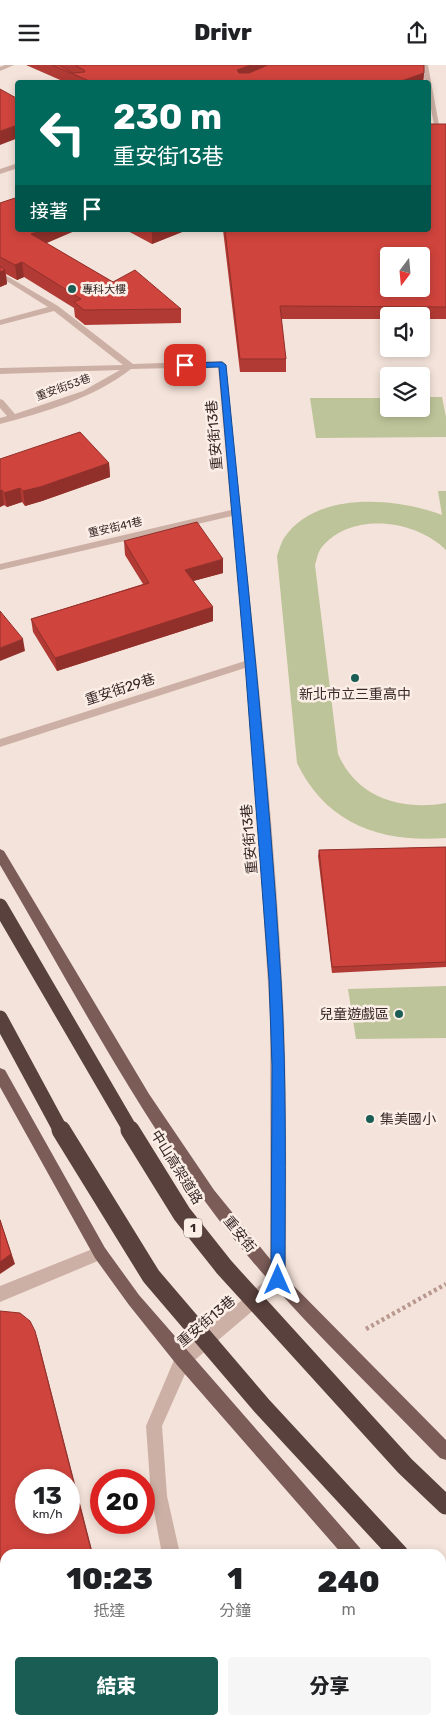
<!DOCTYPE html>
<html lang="zh-TW">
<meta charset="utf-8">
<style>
body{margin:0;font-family:Rubik,"Noto Sans TC",sans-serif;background:#f6f6f6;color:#202124;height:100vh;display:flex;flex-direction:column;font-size:19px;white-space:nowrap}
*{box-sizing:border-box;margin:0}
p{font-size:16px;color:#757577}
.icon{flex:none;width:28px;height:28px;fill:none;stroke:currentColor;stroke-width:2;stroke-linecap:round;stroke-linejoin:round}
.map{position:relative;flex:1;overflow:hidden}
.sheet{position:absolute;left:0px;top:1484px;width:446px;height:176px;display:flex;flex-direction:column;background:#fff;border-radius:15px 15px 0 0;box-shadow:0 2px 8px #0003}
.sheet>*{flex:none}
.hud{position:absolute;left:15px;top:15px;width:416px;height:152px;border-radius:5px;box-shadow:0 2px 8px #0003;background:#00695c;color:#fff;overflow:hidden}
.needle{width:32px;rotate:196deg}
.tools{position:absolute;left:380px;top:182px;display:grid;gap:10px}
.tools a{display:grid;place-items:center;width:50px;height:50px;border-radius:5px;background:#fff;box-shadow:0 2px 8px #0003;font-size:25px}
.speed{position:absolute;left:15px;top:1404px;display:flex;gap:10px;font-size:25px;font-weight:700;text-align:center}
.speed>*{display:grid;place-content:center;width:65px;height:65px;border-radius:50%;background:#fff;box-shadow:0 2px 8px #0003;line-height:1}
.speed small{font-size:12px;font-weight:400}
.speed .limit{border:8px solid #d22;background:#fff;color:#111}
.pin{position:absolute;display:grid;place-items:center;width:42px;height:42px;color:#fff;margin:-21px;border-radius:10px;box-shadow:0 2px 8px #0006}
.me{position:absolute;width:55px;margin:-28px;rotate:0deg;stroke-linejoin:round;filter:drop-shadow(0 0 4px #0008)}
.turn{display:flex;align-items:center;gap:18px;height:105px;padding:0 15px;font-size:22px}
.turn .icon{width:65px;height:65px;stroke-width:2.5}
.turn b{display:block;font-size:35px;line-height:42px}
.then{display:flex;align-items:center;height:48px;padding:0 15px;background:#0003;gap:10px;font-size:19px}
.eta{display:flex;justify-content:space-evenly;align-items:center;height:85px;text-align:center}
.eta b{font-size:30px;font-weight:800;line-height:35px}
.primary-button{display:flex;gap:10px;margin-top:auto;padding:10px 15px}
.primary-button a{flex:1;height:58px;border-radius:5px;background:#195d54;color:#fff;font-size:20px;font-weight:800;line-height:58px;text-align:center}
.primary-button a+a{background:#f6f6f6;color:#202124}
header{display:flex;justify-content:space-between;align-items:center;height:65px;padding:0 15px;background:#fff;font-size:22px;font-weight:800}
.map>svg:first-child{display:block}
.green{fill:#bec499}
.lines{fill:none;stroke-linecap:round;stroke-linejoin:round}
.path{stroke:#b9998f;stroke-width:4.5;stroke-dasharray:3 3;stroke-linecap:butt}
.minor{fill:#cdb0a5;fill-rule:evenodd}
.major{fill:#7b5c57;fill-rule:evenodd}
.highway{fill:#59413d;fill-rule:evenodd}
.highway-bridge-far1{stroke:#59413d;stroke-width:15}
.highway-bridge{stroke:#59413d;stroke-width:19}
.wall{fill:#b23a34}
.shaded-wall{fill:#91302b}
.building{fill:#cf443d;stroke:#91302b;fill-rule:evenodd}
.route{fill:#1a73e8;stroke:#114b97}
.poi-dot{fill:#195d54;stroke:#fbeee7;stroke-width:2}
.labels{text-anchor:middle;stroke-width:5;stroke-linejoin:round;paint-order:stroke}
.far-poi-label{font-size:11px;fill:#382927;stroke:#fbeee7;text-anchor:start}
.far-street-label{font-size:11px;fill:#382927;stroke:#fbeee7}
.shield{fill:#fbeee7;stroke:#726461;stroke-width:1}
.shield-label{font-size:12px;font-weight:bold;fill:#382927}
.street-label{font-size:14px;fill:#382927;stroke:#fbeee7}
.poi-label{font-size:14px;fill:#382927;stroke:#fbeee7}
</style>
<header><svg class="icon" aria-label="menu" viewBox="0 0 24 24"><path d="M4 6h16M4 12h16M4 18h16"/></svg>Drivr<svg class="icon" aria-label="share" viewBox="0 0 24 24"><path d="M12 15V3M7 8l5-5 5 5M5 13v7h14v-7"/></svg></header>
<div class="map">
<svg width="446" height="1659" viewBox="0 0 446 1659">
<rect width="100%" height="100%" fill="#f4e3da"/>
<g class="green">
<polygon points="421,332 442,332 446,352 446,372 316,373 310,333 389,333 389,344 421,344"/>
<path d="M438,426H446V485C416,455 352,446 322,482C318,486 317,494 315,500L338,689C357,733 402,746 446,738V773C381,778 326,759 297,698L277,491C279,485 281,478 284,473C316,425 397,433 442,450Z"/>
<polygon points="446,921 446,973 356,974 348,924"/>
</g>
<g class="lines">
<polyline class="path" points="366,1264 446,1219"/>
<g class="minor">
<polygon points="5,0 14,0 0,6 0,2"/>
<polygon points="422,0 428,0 439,60 434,59 429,34 429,18 425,18"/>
<polygon points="18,98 18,103 0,109 0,104"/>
<path d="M0,207L58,241L133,299L222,296L226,299C247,516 274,734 284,952C287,1040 286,1127 286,1215L283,1220L189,1300L162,1361L167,1431L180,1489H162L151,1431L146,1361L177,1288L270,1212V952L258,761L245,603L0,682V674L245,596L232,451L0,505V499L231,445L218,302L131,304C94,333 45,347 0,359V353L7,351L0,343V334L3,335L15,349L83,326L120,305L0,309V303L123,300L54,246L0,260V255L48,242L0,212Z"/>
<polygon points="100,1181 105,1183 108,1188 105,1193 0,1237 0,1221"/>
<polygon points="144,1655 170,1655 169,1659 143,1659"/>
<polygon points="198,1655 216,1655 217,1659 199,1659"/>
</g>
<g class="major">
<path d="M0,784L4,786L149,1029L214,1125L283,1210L446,1375V1395L440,1393C359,1309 272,1229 204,1135C127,1029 66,912 0,800Z"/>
<polygon points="0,1003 5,1005 105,1183 139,1230 360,1483 363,1489 342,1489 177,1300 129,1240 95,1193 0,1022"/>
<polygon points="441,1578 446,1580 446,1602 441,1600"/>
</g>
<polygon class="highway" points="441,1524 446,1526 446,1551 441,1549"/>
<g class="highway-bridge-far1">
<polyline points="0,841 131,1066"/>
<polyline points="0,953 61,1066"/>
</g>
<g class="highway-bridge">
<polyline points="61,1065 151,1211 262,1341 399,1489"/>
<polyline points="130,1065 182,1149 224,1202 405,1401 446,1440"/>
</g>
</g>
<g class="wall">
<polygon points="26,0 424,0 424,8 423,18 67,18"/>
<polygon points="446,59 446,254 421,254 421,251 389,251 389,254 281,254 286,294 286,307 240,307 223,165 429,165"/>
<polygon points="0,138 46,178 113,217 181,244 181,258 85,260 75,252 74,243 24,212 17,215 6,209 7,219 0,222"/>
<polygon points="126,165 187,165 152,179"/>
<polygon points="0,394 109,398 110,412 42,436 25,441 22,437 7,442 4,440 0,442"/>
<polygon points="124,476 223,508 193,516 213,542 213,556 57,606 33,567 31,554 143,519 125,490"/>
<polygon points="446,782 446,902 332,908 318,791 319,785"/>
<polygon points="311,1655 430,1655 433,1659 314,1659"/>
</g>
<g class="shaded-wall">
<polygon points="251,0 280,0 237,17 237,5"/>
<polygon points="424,8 423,18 396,18"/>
<polygon points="18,60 18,73 0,80 0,66"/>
<polygon points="42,165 77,165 33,184 31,169"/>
<polygon points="152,165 187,165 152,179"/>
<polygon points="22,197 24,212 17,215 15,200"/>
<polygon points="5,205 7,219 0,222 0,207"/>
<polygon points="109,398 110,412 42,436 25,441 23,426"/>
<polygon points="20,423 22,437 7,442 4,428"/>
<polygon points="2,425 4,440 0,442 0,426"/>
<polygon points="223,494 223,508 186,518 185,505"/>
<polygon points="213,542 213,556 57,606 55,593"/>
<polygon points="23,574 25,586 0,596 0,583"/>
<polygon points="0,1154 15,1199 0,1209"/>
<polygon points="35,1266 38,1275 93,1489 92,1489"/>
<polygon points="72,1655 82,1655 72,1659 63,1659"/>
</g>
<g class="building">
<polygon points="52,0 59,0 73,8 85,7 84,5 75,0 251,0 237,5 239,8 249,8 268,0 424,0 424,8 396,18 94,18"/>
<polygon points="0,24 18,34 18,60 0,66"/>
<path d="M429,59H446V242L280,241L286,294H240L225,165H429ZM389,191H421V224H389Z"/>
<polygon points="18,132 18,165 42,165 31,169 113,217 135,205 181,244 84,245 74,237 81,234 22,197 15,200 0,192 0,138"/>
<polygon points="0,201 5,205 0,207"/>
<polygon points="80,367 109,398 40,422 23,426 20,423 4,428 2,425 0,426 0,394"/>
<polygon points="197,457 223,494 185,505 213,542 55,593 31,554 149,518 124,476"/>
<polygon points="0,546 23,574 0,583"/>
<polygon points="446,782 446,897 332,902 319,785"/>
<polygon points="0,1155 11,1189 0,1197"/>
<path d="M0,1246L20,1248L30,1256L35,1266L92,1489H5V1655H72L63,1659H0ZM26,1415H69V1458H26Z"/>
<polygon points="314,1655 430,1655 433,1659 318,1659"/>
</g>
<path class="route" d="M222,297L226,300C246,504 269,710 281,915C287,1015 285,1115 285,1215L283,1220L278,1222L273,1220L271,1215L272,1001L269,915L245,598L219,302L185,303L181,300L185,298Z"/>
<g class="poi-dot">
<circle cx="72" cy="224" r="5"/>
<circle cx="355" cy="613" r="5"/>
<circle cx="399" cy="949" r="5"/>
<circle cx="370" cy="1054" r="5"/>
</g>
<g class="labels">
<g class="far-poi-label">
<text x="82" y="228">專科大樓</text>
</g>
<g class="far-street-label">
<text transform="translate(63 322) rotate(-20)" y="4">重安街53巷</text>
<text transform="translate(115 462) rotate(-13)" y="4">重安街41巷</text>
</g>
<rect class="shield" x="184" y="1153.5" width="18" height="19" rx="4"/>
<g class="shield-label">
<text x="193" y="1167">1</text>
</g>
<g class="street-label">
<text transform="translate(214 370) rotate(-95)" y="5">重安街13巷</text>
<text transform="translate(120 624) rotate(-18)" y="5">重安街29巷</text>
<text transform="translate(249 774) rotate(-95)" y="5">重安街13巷</text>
<text transform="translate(177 1102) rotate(58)" y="5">中山高架道路</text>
<text transform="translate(240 1169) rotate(51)" y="5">重安街</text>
<text transform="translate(206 1256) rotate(-40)" y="5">重安街13巷</text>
</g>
<g class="poi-label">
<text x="355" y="634">新北市立三重高中</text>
<text x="389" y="954" text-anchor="end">兒童遊戲區</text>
<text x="380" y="1059" text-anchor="start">集美國小</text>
</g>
</g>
</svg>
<div class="tools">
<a><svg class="needle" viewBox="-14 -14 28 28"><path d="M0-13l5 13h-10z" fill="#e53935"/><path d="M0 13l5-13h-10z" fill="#757577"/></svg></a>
<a><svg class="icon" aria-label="sound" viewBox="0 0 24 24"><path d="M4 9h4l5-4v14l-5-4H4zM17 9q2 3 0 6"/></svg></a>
<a><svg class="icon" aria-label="layers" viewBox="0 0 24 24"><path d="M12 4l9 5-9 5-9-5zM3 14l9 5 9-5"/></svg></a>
</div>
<div class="speed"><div>13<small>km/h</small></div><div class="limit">20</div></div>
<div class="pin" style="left:185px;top:300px;background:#d93025"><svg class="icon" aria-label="arrive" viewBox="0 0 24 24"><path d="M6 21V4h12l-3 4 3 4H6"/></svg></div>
<svg class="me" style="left:278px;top:1215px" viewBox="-20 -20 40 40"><path d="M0-17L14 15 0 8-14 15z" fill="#1a73e8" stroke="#fff" stroke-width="4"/></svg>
<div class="hud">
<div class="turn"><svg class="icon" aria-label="left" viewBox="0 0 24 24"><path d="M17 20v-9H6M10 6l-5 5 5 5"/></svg><div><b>230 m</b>重安街13巷</div></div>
<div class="then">接著<svg class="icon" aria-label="arrive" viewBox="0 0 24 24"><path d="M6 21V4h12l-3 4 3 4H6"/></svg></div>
</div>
<section class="sheet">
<div class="eta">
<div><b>10:23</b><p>抵達</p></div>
<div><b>1</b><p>分鐘</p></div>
<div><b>240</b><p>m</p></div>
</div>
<div class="primary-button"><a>結束</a><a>分享</a></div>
</section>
</div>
